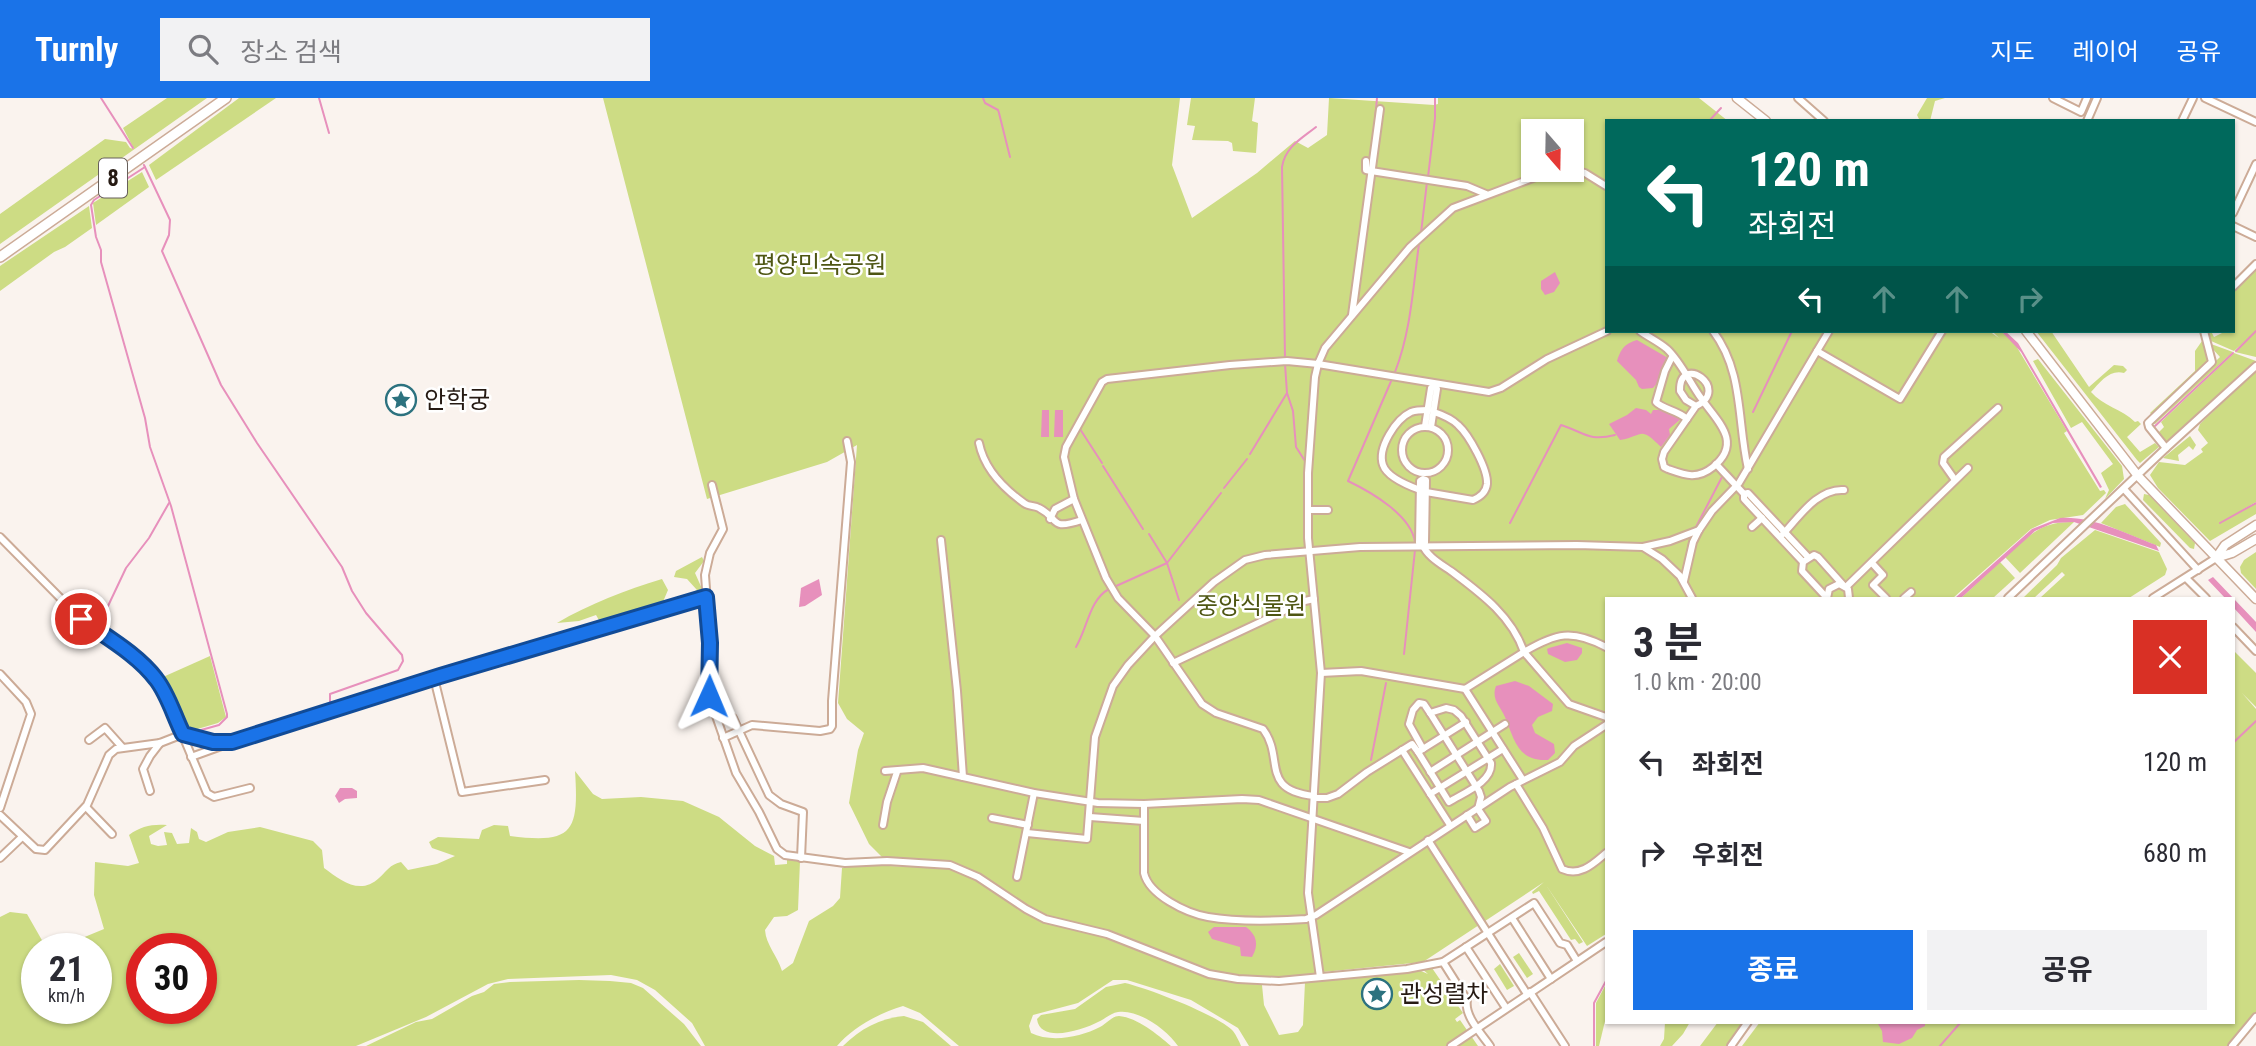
<!DOCTYPE html>
<html lang="ko">
<meta charset="utf-8">
<style>
body{margin:0;font-family:"Roboto Condensed","Noto Sans KR",sans-serif;background:#f2f2f3;color:#2b2b33;height:100vh;display:flex;flex-direction:column;font-size:26px;white-space:nowrap}
*{box-sizing:border-box;margin:0}
p{font-size:23px;color:#7c7c81}
.icon{flex:none;width:38px;height:38px;fill:none;stroke:currentColor;stroke-width:2;stroke-linecap:round;stroke-linejoin:round}
.map{position:relative;flex:1;overflow:hidden}
.sheet{position:absolute;left:1605px;top:499px;width:630px;height:427px;display:flex;flex-direction:column;background:#fff;border-radius:0px;box-shadow:0 2px 5px #0004}
.sheet>*{flex:none}
.hud{position:absolute;left:1605px;top:21px;width:630px;height:214px;border-radius:0px;box-shadow:0 2px 5px #0004;background:#00695c;color:#fff;overflow:hidden}
.needle{width:46px;rotate:160deg}
.tools{position:absolute;left:1521px;top:21px;display:grid;gap:14px}
.tools a{display:grid;place-items:center;width:63px;height:63px;border-radius:0px;background:#fff;box-shadow:0 2px 5px #0004;font-size:35px}
.speed{position:absolute;left:21px;top:835px;display:flex;gap:14px;font-size:35px;font-weight:700;text-align:center}
.speed>*{display:grid;place-content:center;width:91px;height:91px;border-radius:50%;background:#fff;box-shadow:0 2px 5px #0004;line-height:1}
.speed small{font-size:18px;font-weight:400}
.speed .limit{border:10px solid #d22;background:#fff;color:#111}
.pin{position:absolute;display:grid;place-items:center;width:60px;height:60px;color:#fff;margin:-30px;border:4px solid #fff;border-radius:50%;box-shadow:0 2px 7px #0007}
.me{position:absolute;width:77px;margin:-38px;rotate:1deg;stroke-linejoin:round;filter:drop-shadow(0 0 5px #0008)}
.turn{display:flex;align-items:center;gap:24px;height:147px;padding:0 28px;font-size:32px}
.turn .icon{width:91px;height:91px;stroke-width:2.5}
.turn b{display:block;font-size:49px;line-height:60px}
.lanes{display:flex;align-items:center;height:66px;padding:0 28px;background:#0003;justify-content:center;gap:35px;direction:ltr}
.lanes .off{opacity:.35}
.round{display:grid;place-items:center;flex:none;width:74px;height:74px;border-radius:0px;background:#f2f2f3}
.headline{display:flex;align-items:center;justify-content:space-between;height:119px;padding:0 28px}
h1{font-size:42px;font-weight:700;line-height:52px}
.cta{display:flex;gap:14px;margin-top:auto;padding:14px 28px}
.cta a{flex:1;height:80px;border-radius:0px;background:#1a73e8;color:#fff;font-size:28px;font-weight:700;line-height:80px;text-align:center}
.cta a+a{background:#f2f2f3;color:#2b2b33}
ul{padding:0;list-style:none}
li{display:flex;align-items:center;gap:21px;height:91px;padding:0 28px}
li div{flex:1}
li b{display:block;font-size:26px}
li em{font-style:normal}
header{display:flex;align-items:center;gap:42px;box-sizing:border-box;height:98px;padding:0 35px;background:#1a73e8;color:#fff}
header strong{font-size:33px}
nav{display:flex;gap:38px;margin-inline-start:auto;font-size:24px}
.search{width:490px;height:63px;background:#f2f2f3;display:flex;align-items:center;gap:18px;box-sizing:border-box;padding:0 24px;border-radius:0px;color:#7c7c81;font-size:26px}
.map>svg:first-child{display:block}
.green{fill:#cddc84;fill-rule:evenodd}
.water{fill:#e790bc}
.lines{fill:none;stroke-linecap:round;stroke-linejoin:round}
.stream{stroke:#e790bc;stroke-width:2}
.minor-casing{stroke:#ccab97;stroke-width:10}
.major-casing{stroke:#ccab97;stroke-width:11}
.highway-casing{stroke:#ccab97;stroke-width:12}
.minor{stroke:#fff;stroke-width:6}
.major{stroke:#fff;stroke-width:8}
.highway{stroke:#fff;stroke-width:9}
.route-casing{stroke:#114b97;stroke-width:18}
.route{stroke:#1a73e8;stroke-width:12}
.labels{text-anchor:middle;stroke-width:5;stroke-linejoin:round;paint-order:stroke}
.shield{fill:#fff;stroke:#675f5a;stroke-width:2}
.shield-label{font-size:23px;font-weight:bold;fill:#261a13}
.park-label{font-size:24px;fill:#4e5613;stroke:#fff}
.poi-label{font-size:24px;fill:#261a13;stroke:#fff;text-anchor:start}
</style>
<header>
<strong>Turnly</strong>
<div class="search"><svg class="icon" aria-label="search" viewBox="0 0 24 24"><circle cx="10" cy="10" r="6"/><path d="M15 15l6 6"/></svg>장소 검색</div>
<nav><a>지도</a><a>레이어</a><a>공유</a></nav>
</header>
<div class="map">
<svg width="2256" height="948" viewBox="0 0 2256 948">
<rect width="100%" height="100%" fill="#faf3ee"/>
<g class="green">
<polygon points="167,0 207,0 0,146 0,116 105,41 126,44 130,50 134,51 123,30"/>
<polygon points="239,0 276,0 156,82 149,67"/>
<path d="M603,0H1180L1172,67L1192,120L1257,75L1295,43L1308,50L1327,37L1329,0L1434,7L1438,6V0H1699L1728,23H1606V233H1989L1999,240L1992,233H2001L2015,246L2067,333L2064,335L2100,393L2104,392L2106,395L2083,417L2050,422L2031,431L1953,500H1606V836L1587,848L1546,787L1583,844L1579,846L1575,841L1571,842L1539,793L1533,796L1532,794L1544,784L1423,864L1323,874L1324,881L1421,873L1428,876L1421,870H1432L1463,915L1455,921L1457,924L1460,922L1478,948H1249L1238,930L1191,902L1127,882H1113L1078,905L1033,917L1029,928L1031,935C1051,945 1081,939 1100,929C1106,926 1112,918 1119,918C1138,920 1157,936 1171,948H959L920,915L903,908C881,914 852,930 837,948H705L692,925L655,892L637,882L611,877L508,881L488,886L426,919L356,948H0V819L10,814L27,816L43,844L70,845L104,831L94,797L95,764L128,768L139,765L129,737C141,728 152,726 167,727L149,738L151,746L158,748L167,747L164,734L172,735L177,746L189,745L191,730L197,734L199,741L206,744L228,734L260,729L313,743L322,752L324,770C340,782 360,798 379,780C388,772 389,767 401,764L408,772L437,766L455,758L432,750L429,744L438,739L479,741L482,732L494,727L508,728L510,738C573,746 579,734 575,673L593,696L602,701L641,699L683,703L719,719L755,748L774,758L775,767L787,766V761L800,763L798,812L787,818L774,819L765,832C766,847 777,857 782,873L793,865L809,823L833,808L840,800L842,770L861,767L944,770L959,773L1045,823L1137,849L1219,882L1262,887L1264,907L1279,937L1298,934L1303,927L1305,884L1218,876L1117,837L1044,818L1028,810L988,782L963,770L890,762L883,760L869,746L849,705L858,652L864,635L847,621L838,605L857,347L827,364L707,401ZM1533,33H1572V72H1533ZM37,850H96V910H37ZM142,850H201V910H142Z"/>
<polygon points="1191,0 1255,0 1252,23 1258,25 1256,55 1233,53 1232,45 1228,43 1192,42 1195,28 1187,27"/>
<polygon points="1927,0 1945,0 1935,3 1930,23 1920,23 1917,17"/>
<polygon points="142,74 149,89 96,127 93,105"/>
<polygon points="89,108 92,130 65,149 54,154 0,193 0,168"/>
<polygon points="2256,172 2256,259 2235,254 2252,237 2234,253 2211,243 2207,233 2211,233 2214,239 2226,233 2233,233 2233,195"/>
<path d="M2036,233H2051L2089,289L2114,267L2123,268L2127,272L2124,275C2110,271 2100,284 2091,294C2103,308 2122,311 2135,324L2138,323L2141,326L2127,339L2140,354L2155,345L2159,349L2140,365L2137,362Z"/>
<polygon points="2202,243 2209,257 2205,267 2152,317 2150,315 2195,273 2195,253"/>
<polygon points="2211,246 2233,254 2155,326 2153,325 2220,259 2211,249"/>
<polygon points="2234,255 2256,263 2167,344 2157,336 2164,329 2161,324"/>
<polygon points="2038,261 2122,368 2124,381 2105,401 2109,392 2101,375 2113,366 2082,324 2071,330 2033,263"/>
<polygon points="2256,273 2256,404 2219,426 2256,405 2256,416 2210,443 2158,390 2150,377 2159,364 2185,367 2203,354 2201,351 2208,345 2198,332 2200,326"/>
<polygon points="2190,338 2196,347 2193,352 2189,348 2178,357 2179,363 2163,360"/>
<polygon points="2144,396 2149,397 2195,445 2194,451 2190,450 2143,402"/>
<polygon points="2125,406 2161,445 2160,449 2101,425 2116,409"/>
<path d="M2074,424L2020,475L2005,459C2029,438 2040,423 2074,424Z"/>
<polygon points="2095,432 2159,454 2167,471 2165,477 2129,500 2040,500 2065,477 2062,474 2034,500 2023,500 2057,467 2061,460"/>
<polygon points="2256,454 2256,491 2241,475 2240,469 2244,462"/>
<polygon points="702,459 704,463 695,475 703,493 691,499 689,496 697,492 687,481 674,479 676,473"/>
<polygon points="2000,464 2015,480 1993,500 1961,500"/>
<path d="M662,481L668,492L662,506L600,524L596,517L579,523L557,525C589,506 626,492 662,481Z"/>
<polygon points="2233,552 2256,575 2256,609 2242,595 2256,611 2256,916 2229,948 1742,948 1760,924 2233,924"/>
<polygon points="210,558 226,619 218,625 194,632 181,622 163,579"/>
<polygon points="1519,855 1533,876 1527,880 1513,859"/>
<polygon points="1500,866 1514,888 1507,892 1494,871"/>
<polygon points="579,882 610,883 631,885 643,890 684,926 701,948 366,948 416,924 432,921 472,898 484,894 494,886 510,884"/>
<path d="M1125,885C1147,890 1218,917 1233,933C1236,937 1239,943 1241,948H1178C1167,932 1139,911 1118,914C1111,915 1105,921 1098,924C1083,932 1040,946 1037,921L1041,917L1075,911L1106,889Z"/>
<polygon points="1606,886 1606,919 1599,948 1596,948 1596,905"/>
<path d="M904,918L923,924L951,948H843C860,931 880,920 904,918Z"/>
<polygon points="1665,924 1690,924 1683,936 1672,948 1660,948 1664,941"/>
<polygon points="1718,924 1744,924 1726,948 1700,948"/>
</g>
<g class="water">
<polygon points="1555,174 1560,185 1554,194 1545,197 1541,191 1541,183"/>
<polygon points="2001,233 2005,233 2018,245 2102,389 2100,390 2021,254"/>
<path d="M1637,242L1668,260L1658,284L1653,290L1642,291L1639,289L1636,282L1617,263C1621,251 1624,246 1637,242Z"/>
<path d="M1636,310L1646,312L1651,316L1653,312H1669L1682,320L1669,331L1670,337L1661,349C1639,327 1644,338 1620,342L1609,326L1627,317Z"/>
<polygon points="1042,312 1049,312 1049,339 1041,339"/>
<polygon points="1055,312 1063,312 1063,339 1054,339"/>
<path d="M2060,420C2093,418 2126,436 2156,447L2159,453L2074,424L2053,425L2035,433L1961,500H1955L2032,431Z"/>
<polygon points="2213,479 2256,524 2256,534 2233,509 2233,500 2225,500 2208,482"/>
<polygon points="819,481 822,497 805,508 799,509 801,490"/>
<polygon points="1567,545 1582,550 1582,555 1577,562 1565,564 1548,556 1547,551 1549,550"/>
<path d="M1515,583L1529,588L1553,606L1552,613L1538,619L1532,627L1535,635L1554,646L1555,655L1548,662C1517,664 1514,640 1505,619C1500,608 1491,601 1496,588Z"/>
<polygon points="340,690 352,690 357,693 357,700 345,701 339,705 335,698"/>
<path d="M1214,829H1246C1257,837 1259,847 1252,859L1241,858L1240,849L1212,841L1208,834Z"/>
<polygon points="1877,924 1925,924 1925,928 1917,932 1912,940 1899,946 1883,944 1882,933"/>
</g>
<g class="lines">
<g class="stream">
<polyline points="101,0 133,50"/>
<polyline points="319,0 329,35"/>
<polyline points="983,0 985,5 998,12 999,15 1010,59"/>
<polyline points="1709,23 1721,10"/>
<polyline points="1374,34 1377,0"/>
<polyline points="144,67 170,122 169,137 162,153 221,287 257,345 342,469 352,493 366,515 402,557 403,563 398,572 330,596 330,604"/>
<polyline points="145,69 94,102 91,107 96,139 101,152 101,164 145,320 150,349 171,408 227,616 227,619 219,627 194,634 180,624"/>
<polyline points="1428,79 1435,20 1435,0"/>
<polyline points="1421,135 1427,84"/>
<polyline points="2236,253 2256,233"/>
<path d="M1285,260L1282,69C1285,49 1301,41 1316,29"/>
<path d="M1395,274C1411,233 1413,189 1419,146"/>
<path d="M1392,281L1348,383C1371,394 1411,417 1415,444"/>
<polyline points="1287,295 1293,313 1296,349 1305,363"/>
<polyline points="1753,314 1792,233"/>
<polyline points="2155,328 2233,255"/>
<polyline points="1080,331 1102,365"/>
<polyline points="1250,356 1287,295 1285,266"/>
<polyline points="1103,368 1143,431"/>
<polyline points="1224,390 1247,361"/>
<path d="M1510,425L1561,327C1584,334 1588,344 1615,337"/>
<polyline points="2220,425 2256,405"/>
<polyline points="1696,429 1722,379"/>
<polyline points="1149,436 1167,465 1179,502"/>
<polyline points="1688,448 1692,439"/>
<polyline points="1114,489 1167,465 1221,395"/>
<path d="M66,499C92,526 155,560 167,593"/>
<polyline points="99,527 126,470 149,440 169,405"/>
<path d="M1076,549C1088,529 1089,502 1109,491"/>
<polyline points="1404,556 1415,452"/>
<polyline points="2233,645 2256,623"/>
<polyline points="1371,662 1386,585"/>
<polyline points="1594,948 1594,905 1606,883"/>
<polyline points="1940,948 1961,924"/>
</g>
<g class="minor-casing">
<g id="minor">
<polyline points="1798,0 1824,23"/>
<polyline points="2053,0 2081,14 2087,0"/>
<polyline points="2205,0 2256,24"/>
<polyline points="2087,23 2097,0"/>
<polyline points="2182,23 2193,0"/>
<polyline points="1366,63 1366,72 1371,73 1467,88 1486,96"/>
<polyline points="1572,72 1585,75 1606,88"/>
<polyline points="2233,115 2256,66"/>
<polyline points="2233,128 2256,139"/>
<polyline points="2233,189 2256,166"/>
<polyline points="1352,217 1380,11"/>
<path d="M1640,233C1648,239 1659,244 1667,251C1681,264 1690,285 1701,300C1716,322 1744,344 1713,369C1697,382 1685,377 1668,371L1664,369L1662,361L1664,354L1696,308C1732,291 1679,254 1680,293L1686,302L1696,308"/>
<path d="M1713,233C1744,274 1737,323 1748,371"/>
<polyline points="1829,233 1817,253 1900,301 1942,233"/>
<path d="M1672,259L1665,273L1656,304C1662,311 1677,312 1687,321"/>
<polyline points="1425,328 1431,290 1435,288 1437,291 1431,329"/>
<circle cx="1425" cy="352" r="23"/>
<path d="M979,345C984,370 1003,390 1024,405C1029,409 1034,407 1039,410C1061,421 1048,433 1082,422"/>
<polyline points="2166,350 2149,329 2148,325 2212,264 2204,233"/>
<polyline points="1716,366 1744,396"/>
<polygon points="1423,381 1426,382 1425,445 1422,446 1419,445 1420,383"/>
<polyline points="1955,382 1943,365 1944,359 1998,310"/>
<polyline points="712,387 723,431 710,455 705,477 710,546 709,598 736,675 759,714 777,751 785,757 845,765 887,763 950,767 978,779 1026,811 1045,821 1107,836 1209,876 1238,881 1279,883 1407,871 1443,864 1534,805 1560,845 1567,847 1577,863"/>
<polyline points="2124,391 2198,472"/>
<path d="M1420,392C1409,388 1387,379 1383,367C1377,350 1396,321 1411,314C1416,312 1422,312 1428,312"/>
<path d="M1426,394L1473,402C1480,399 1486,395 1487,386C1488,371 1469,337 1458,327C1451,320 1443,317 1434,314"/>
<polyline points="1308,412 1328,412"/>
<polyline points="1050,421 1055,411 1074,401"/>
<polyline points="1752,429 1762,420"/>
<path d="M1783,436C1799,419 1818,390 1844,392"/>
<polyline points="0,439 81,521 135,561 155,580 165,595 207,695 214,699 250,690"/>
<polyline points="941,442 957,593 963,679"/>
<polyline points="1643,449 1670,443 1699,432"/>
<polyline points="1803,464 1744,401 1744,396 1748,395 1808,459"/>
<polyline points="1872,465 1883,477 1873,487 1886,500"/>
<polyline points="2186,480 2206,500"/>
<polyline points="1684,483 1693,444 1699,432 1712,413 1739,385 1817,253"/>
<polyline points="1846,489 1968,370"/>
<polyline points="1827,500 1802,473 1803,464 1814,457 1818,459 1844,488"/>
<polyline points="1827,500 1829,491 1839,486 1848,491 1849,500"/>
<polyline points="1904,500 1911,494"/>
<polyline points="2008,500 2166,350 2256,268"/>
<polyline points="2153,500 2216,460"/>
<polyline points="2233,529 2256,553"/>
<path d="M1606,549C1572,531 1556,535 1524,554L1569,606L1606,619"/>
<polyline points="1173,565 1305,503 1314,501"/>
<path d="M1321,575L1361,573L1465,591L1524,554C1512,519 1483,497 1455,476C1443,467 1428,460 1422,446"/>
<polyline points="0,576 26,604 31,616 0,710"/>
<polyline points="434,580 462,694 545,682"/>
<polyline points="1465,591 1523,682"/>
<polyline points="733,620 769,697 781,706 803,714 801,760"/>
<polyline points="723,640 752,627 820,633 830,631 832,628 832,603 851,364 847,343"/>
<polyline points="89,642 105,630 122,649"/>
<polyline points="1423,651 1409,626 1413,612 1419,605 1424,606 1430,615 1479,693 1481,699 1478,711 1486,723 1475,730 1467,717"/>
<polyline points="1402,652 1450,727"/>
<path d="M1418,654L1449,704C1463,695 1493,684 1491,665L1461,618L1454,612L1446,610L1430,615"/>
<polyline points="191,659 227,646"/>
<polyline points="885,673 923,670 1034,695 1098,705 1144,706 1242,701 1259,702 1409,754"/>
<polyline points="1430,674 1505,626"/>
<path d="M1516,686L1543,730L1562,771C1580,779 1593,766 1606,755"/>
<polyline points="150,693 143,671 150,658 160,645"/>
<polyline points="1430,696 1503,651"/>
<path d="M1314,698C1259,692 1285,660 1263,631L1216,615L1202,606L1155,538L1118,500L1106,480L1074,401L1064,359L1066,349L1102,284L1107,281L1230,267L1287,263L1318,266L1325,250L1410,149L1453,110L1554,72"/>
<polyline points="1314,700 1327,700 1338,696 1367,674 1412,646 1418,654 1466,624"/>
<path d="M1144,706V775C1149,797 1186,815 1208,819C1237,824 1276,823 1306,821L1316,817L1510,689L1560,664L1574,648L1606,627"/>
<polyline points="86,709 112,736"/>
<polyline points="0,717 36,751 45,752 87,707 109,657 116,651 160,645 183,636 213,644 232,644 440,578 706,499"/>
<polyline points="1090,719 1144,723"/>
<polyline points="992,720 1028,727"/>
<polyline points="883,727 887,704 897,674"/>
<polyline points="1027,735 1087,741 1095,639 1113,588 1128,567 1155,538 1214,484 1245,462 1265,457 1360,449 1577,447 1643,449 1662,461 1680,478 1692,500"/>
<polyline points="1428,742 1527,896"/>
<polyline points="0,760 22,739"/>
<polyline points="1017,779 1034,695"/>
<polyline points="1512,820 1551,881"/>
<polyline points="1466,849 1506,910"/>
<path d="M1443,864L1467,902C1464,918 1481,935 1490,948"/>
<polyline points="1320,879 1308,795 1321,575 1308,440 1308,375 1315,279 1318,266 1489,294 1501,290 1547,261 1607,233"/>
<polyline points="1530,894 1565,948"/>
<polyline points="1451,948 1606,844"/>
<polyline points="1731,948 1748,924"/>
<polyline points="2232,948 2256,919"/>
</g>
</g>
<g class="major-casing">
<g id="major">
<polyline points="1737,0 1766,23"/>
<polyline points="2026,233 2138,378 2256,501"/>
<polyline points="2216,460 2225,447 2256,427"/>
<polyline points="2216,460 2232,455 2256,441"/>
</g>
</g>
<g class="highway-casing">
<polyline id="highway" points="0,159 226,0"/>
</g>
<use href="#minor" class="minor"/>
<use href="#major" class="major"/>
<use href="#highway" class="highway"/>
</g>
<g class="lines">
<g class="route-casing">
<path id="route" d="M81,521C106,539 137,556 156,581C168,596 174,618 183,636L213,644H232L440,578L706,499L710,545L709,598"/>
</g>
<use href="#route" class="route"/>
</g>
<defs>
<g id="sight-ring" transform="scale(1.575)"><circle r="9.5" fill="#fff" stroke="#2c727f" stroke-width="1.5"/><path d="M0-6L1.8-2.2L6-1.7L2.9 1.2L3.7 5.4L0 3.3L-3.7 5.4L-2.9 1.2L-6-1.7L-1.8-2.2Z" fill="#2c727f"/></g>
</defs>
<g fill-rule="evenodd">
<use href="#sight-ring" x="401" y="302"/>
<use href="#sight-ring" x="1377" y="896"/>
</g>
<g class="labels">
<rect class="shield" x="99" y="60.5" width="28" height="39" rx="5"/>
<g class="shield-label">
<text x="113" y="88">8</text>
</g>
<g class="park-label">
<text x="820" y="175">평양민속공원</text>
<text x="1251" y="516">중앙식물원</text>
</g>
<g class="poi-label">
<text x="424" y="310">안학궁</text>
<text x="1400" y="904">관성렬차</text>
</g>
</g>
</svg>
<div class="tools">
<a><svg class="needle" viewBox="-14 -14 28 28"><path d="M0-13l5 13h-10z" fill="#e53935"/><path d="M0 13l5-13h-10z" fill="#7c7c81"/></svg></a>
</div>
<div class="speed"><div>21<small>km/h</small></div><div class="limit">30</div></div>
<div class="pin" style="left:81px;top:521px;background:#d93025"><svg class="icon" aria-label="arrive" viewBox="0 0 24 24"><path d="M6 21V4h12l-3 4 3 4H6"/></svg></div>
<svg class="me" style="left:709px;top:598px" viewBox="-20 -20 40 40"><path d="M0-17L14 15 0 8-14 15z" fill="#1a73e8" stroke="#fff" stroke-width="4"/></svg>
<div class="hud">
<div class="turn"><svg class="icon" aria-label="left" viewBox="0 0 24 24"><path d="M17 20v-9H6M10 6l-5 5 5 5"/></svg><div><b>120 m</b>좌회전</div></div>
<div class="lanes"><svg class="icon" aria-label="left" viewBox="0 0 24 24"><path d="M17 20v-9H6M10 6l-5 5 5 5"/></svg><svg class="icon off" aria-label="ahead" viewBox="0 0 24 24"><path d="M12 20V5M6 11l6-6 6 6"/></svg><svg class="icon off" aria-label="ahead" viewBox="0 0 24 24"><path d="M12 20V5M6 11l6-6 6 6"/></svg><svg class="icon off" aria-label="right" viewBox="0 0 24 24"><path d="M7 20v-9h11M14 6l5 5-5 5"/></svg></div>
</div>
<section class="sheet">
<div class="headline"><div><h1>3 분</h1><p>1.0 km · 20:00</p></div><a class="round" style="background:#d93025;color:#fff"><svg class="icon" aria-label="close" viewBox="0 0 24 24"><path d="M6 6l12 12M18 6L6 18"/></svg></a></div>
<ul>
<li><svg class="icon" aria-label="left" viewBox="0 0 24 24"><path d="M17 20v-9H6M10 6l-5 5 5 5"/></svg><div><b>좌회전</b></div><em>120 m</em></li>
<li><svg class="icon" aria-label="right" viewBox="0 0 24 24"><path d="M7 20v-9h11M14 6l5 5-5 5"/></svg><div><b>우회전</b></div><em>680 m</em></li>
</ul>
<div class="cta"><a>종료</a><a>공유</a></div>
</section>
</div>
